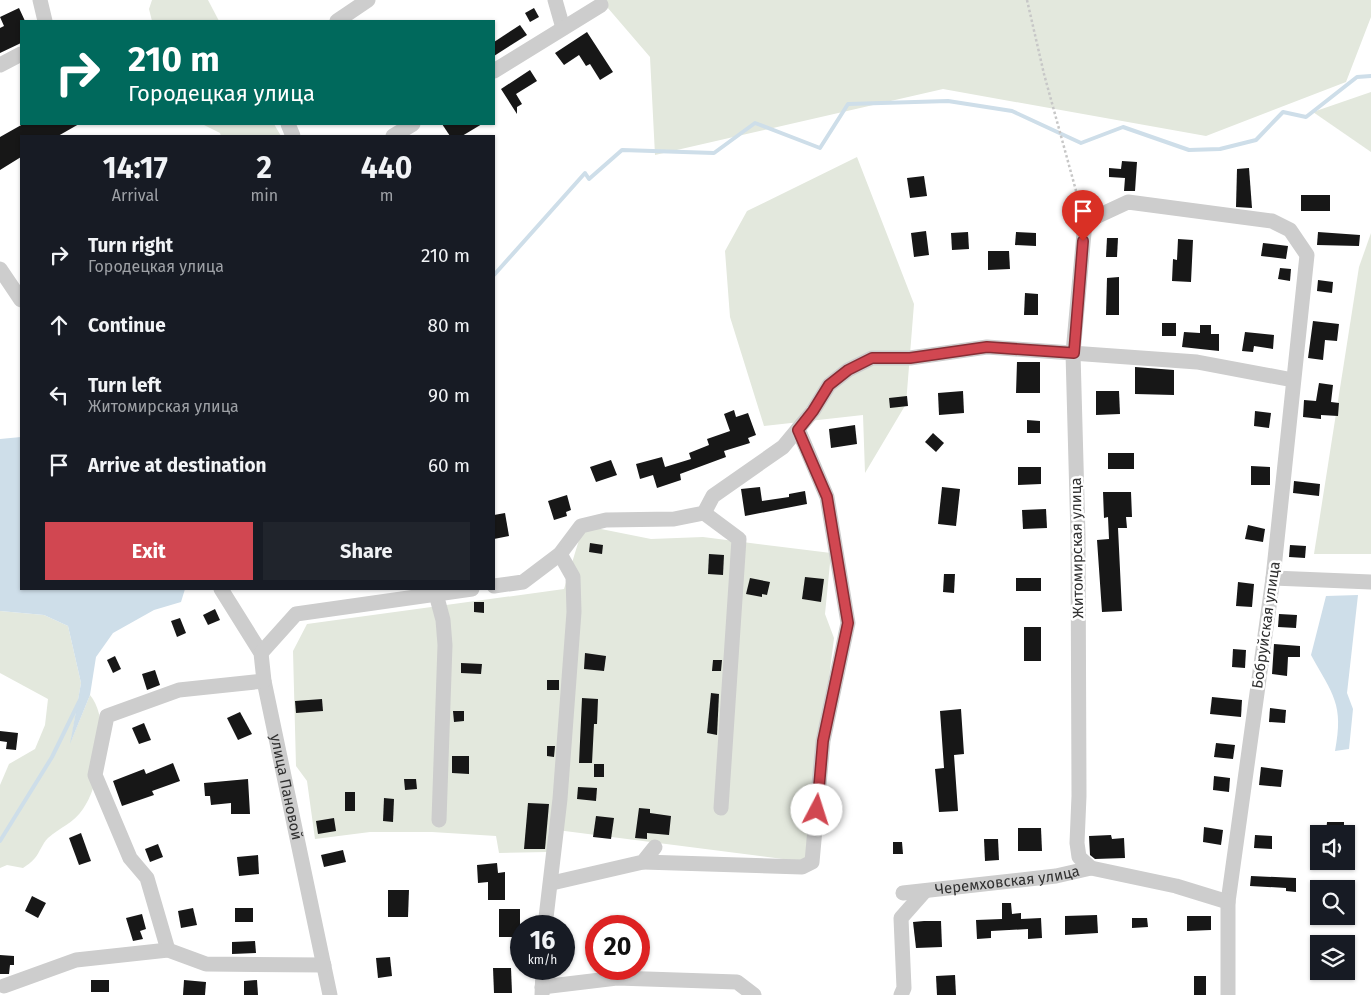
<!DOCTYPE html>
<meta charset="utf-8">
<style>
body{margin:0;font-family:"Fira Sans",sans-serif;background:#20242c;color:#f1f3f6;height:100vh;display:flex;flex-direction:column;font-size:19px;white-space:nowrap}
*{box-sizing:border-box;margin:0}
p{font-size:16px;color:#9ea1a6}
.icon{flex:none;width:28px;height:28px;fill:none;stroke:currentColor;stroke-width:2;stroke-linecap:round;stroke-linejoin:round}
.map{position:relative;flex:1;overflow:hidden}
.side{position:absolute;left:20px;top:135px;width:475px;height:455px;display:flex;flex-direction:column;background:#171b24;border-radius:0px;box-shadow:0 1px 4px #0004}
.side>*{flex:none}
.hud{position:absolute;left:20px;top:20px;width:475px;height:105px;border-radius:0px;box-shadow:0 1px 4px #0004;background:#00695c;color:#fff;overflow:hidden}
.controls{position:absolute;left:1310px;top:825px;display:grid;gap:10px}
.controls a{display:grid;place-items:center;width:45px;height:45px;border-radius:0px;background:#171b24;box-shadow:0 1px 4px #0004;font-size:25px}
.speed{position:absolute;left:510px;top:915px;display:flex;gap:10px;font-size:25px;font-weight:700;text-align:center}
.speed>*{display:grid;place-content:center;width:65px;height:65px;border-radius:50%;background:#171b24;box-shadow:0 1px 4px #0004;line-height:1}
.speed small{font-size:12px;font-weight:400}
.speed .limit{border:8px solid #d22;background:#fff;color:#111}
.pin{position:absolute;display:grid;place-items:center;width:42px;height:42px;color:#fff;margin:-51px -21px;border-radius:50% 50% 50% 0;rotate:-45deg;box-shadow:0 0 5px #0007}
.pin .icon{rotate:45deg}
.me{position:absolute;width:55px;margin:-28px;rotate:5deg;stroke-linejoin:round;filter:drop-shadow(0 0 4px #0008)}
.turn{display:flex;align-items:center;gap:18px;height:105px;padding:0 25px;font-size:22px}
.turn .icon{width:65px;height:65px;stroke-width:2.5}
.turn b{display:block;font-size:35px;line-height:42px}
.eta{display:flex;justify-content:space-evenly;align-items:center;height:85px;text-align:center}
.eta b{font-size:30px;font-weight:700;line-height:35px}
.primary-button{display:flex;gap:10px;margin-top:auto;padding:10px 25px}
.primary-button a{flex:1;height:58px;border-radius:0px;background:#d14751;color:#fff;font-size:20px;font-weight:700;line-height:58px;text-align:center}
.primary-button a+a{background:#20242c;color:#f1f3f6}
ul{padding:0;list-style:none}
li{display:flex;align-items:center;gap:15px;height:70px;padding:0 25px}
li div{flex:1}
li b{display:block;font-size:19px}
li em{font-style:normal}
.map>svg:first-child{display:block}
.green{fill:#e3e8dd}
.water{fill:#cedee9}
.lines{fill:none;stroke-linecap:round;stroke-linejoin:round}
.stream{stroke:#cedee9;stroke-width:4}
.building{fill:#171717}
.path{stroke:#c7c7c7;stroke-width:2.5;stroke-dasharray:2.5 2.5;stroke-linecap:butt}
.minor{stroke:#cdcdcd;stroke-width:15}
.route-casing{stroke:#882e35;stroke-width:12}
.route{stroke:#d14751;stroke-width:9}
.labels{text-anchor:middle;stroke-width:5;stroke-linejoin:round;paint-order:stroke}
.street-label{font-size:15px;fill:#303030;stroke:#fff}
</style>
<div class="map">
<svg width="1371" height="995" viewBox="0 0 1371 995">
<rect width="100%" height="100%" fill="#fff"/>
<g class="green">
<polygon points="152,0 208,0 219,21 152,21 149,9"/>
<polygon points="601,0 1371,0 1371,17 1346,82 1206,136 943,89 655,155 650,57"/>
<polygon points="1371,92 1371,152 1313,112"/>
<polygon points="202,124 274,124 281,136 221,136 220,133"/>
<polygon points="857,157 914,304 906,404 865,473 863,415 764,426 730,317 725,251 747,211"/>
<polygon points="1371,233 1371,554 1314,554 1359,267"/>
<polygon points="596,528 651,539 703,537 831,553 825,614 834,638 806,862 549,829 547,852 499,853 496,836 432,832 370,832 315,839 307,781 296,766 293,651 307,624 564,589 582,530"/>
<path d="M0,611L44,615L68,626L81,683L71,741L90,695C111,720 101,783 83,809C74,823 59,828 48,838C42,844 40,852 35,858C32,862 27,865 23,868L7,865L0,868V785L9,764L35,749L45,725L48,699L0,673Z"/>
</g>
<g class="water">
<polygon points="21,437 21,589 185,589 181,602 154,610 113,633 96,657 90,695 70,744 81,683 68,626 44,615 0,611 0,439"/>
<path d="M1358,595L1347,693L1353,709L1349,749L1335,751C1344,704 1333,695 1311,655L1326,596Z"/>
</g>
<g class="lines">
<g class="stream">
<polyline points="494,275 585,173 589,179 622,150 714,153 755,123 820,148 848,104 948,101 1012,111 1081,143 1123,127 1189,150 1220,149 1256,140 1283,112 1306,117 1357,77 1371,76"/>
<polyline points="0,841 52,757 79,702"/>
</g>
</g>
<g class="building">
<polygon points="19,8 25,21 21,21 21,43 0,53 0,28 4,26 0,17"/>
<polygon points="534,8 539,17 530,22 525,13"/>
<polygon points="520,25 527,35 494,56 494,42"/>
<polygon points="587,32 613,72 600,80 590,64 586,66 579,55 564,65 555,53"/>
<polygon points="530,70 537,81 516,94 522,104 517,107 517,114 501,89"/>
<polygon points="23,124 79,124 58,136 21,136 21,157 0,170 0,137"/>
<polygon points="442,124 482,124 462,136 450,136"/>
<polygon points="1122,161 1137,162 1135,191 1124,191 1125,178 1109,177 1109,168 1121,169"/>
<polygon points="1249,168 1252,208 1236,207 1237,169"/>
<polygon points="924,176 927,196 910,198 907,178"/>
<rect x="1301" y="195" width="29" height="16"/>
<polygon points="926,231 929,255 914,257 911,233"/>
<polygon points="968,232 969,249 952,250 951,233"/>
<polygon points="1016,232 1036,233 1036,246 1015,245"/>
<polygon points="1318,232 1360,235 1359,246 1317,245"/>
<polygon points="1107,238 1118,238 1117,257 1106,257"/>
<polygon points="1178,239 1193,240 1191,282 1172,281 1173,259 1177,260"/>
<polygon points="1263,243 1288,246 1286,259 1261,256"/>
<polygon points="988,251 1009,251 1010,269 988,270"/>
<polygon points="1280,268 1291,269 1290,281 1278,279"/>
<polygon points="1119,277 1119,315 1106,315 1107,278"/>
<polygon points="1318,280 1333,282 1332,293 1317,291"/>
<polygon points="1025,293 1038,294 1038,315 1024,315"/>
<polygon points="1313,321 1339,324 1337,341 1325,340 1323,360 1308,358"/>
<rect x="1162" y="323" width="14" height="13"/>
<polygon points="1200,325 1211,325 1211,334 1219,334 1219,351 1182,347 1184,332 1200,333"/>
<polygon points="1245,332 1274,335 1273,349 1254,346 1253,352 1242,351"/>
<polygon points="1017,362 1040,362 1040,393 1016,393"/>
<polygon points="1135,367 1174,370 1174,395 1135,394"/>
<polygon points="1319,383 1333,385 1331,402 1339,403 1338,416 1321,415 1321,419 1303,417 1304,400 1316,401"/>
<polygon points="963,391 964,413 939,415 938,393"/>
<polygon points="1096,391 1119,391 1120,414 1096,415"/>
<polygon points="907,396 908,406 890,408 889,398"/>
<polygon points="734,410 736,417 748,413 756,435 748,438 750,443 724,451 726,457 680,474 681,480 657,488 653,475 640,479 636,464 662,457 665,467 691,459 689,453 709,445 707,439 730,431 724,414"/>
<polygon points="1255,411 1271,413 1269,428 1254,426"/>
<polygon points="1027,420 1040,421 1040,433 1027,433"/>
<polygon points="855,425 857,444 831,448 829,429"/>
<polygon points="933,433 944,443 936,452 925,442"/>
<rect x="1108" y="453" width="26" height="16"/>
<polygon points="611,460 617,475 596,482 590,467"/>
<polygon points="1251,466 1270,467 1270,485 1251,485"/>
<polygon points="1018,467 1041,467 1041,484 1018,485"/>
<polygon points="1294,481 1320,484 1319,496 1293,493"/>
<polygon points="760,487 762,501 789,497 789,494 805,491 807,504 745,516 741,489"/>
<polygon points="942,487 960,489 956,526 938,524"/>
<polygon points="1103,492 1131,492 1132,517 1126,517 1127,528 1118,528 1122,611 1102,612 1097,540 1109,539 1108,517 1104,518"/>
<polygon points="567,495 571,510 566,512 567,516 554,520 548,501"/>
<polygon points="1046,509 1047,528 1023,529 1022,510"/>
<polygon points="505,513 509,536 494,539 494,515"/>
<polygon points="1248,525 1265,529 1263,542 1245,539"/>
<polygon points="590,543 603,545 602,554 589,552"/>
<polygon points="1290,545 1306,546 1305,558 1289,557"/>
<polygon points="709,554 724,555 723,575 708,574"/>
<polygon points="944,574 955,574 954,593 943,592"/>
<polygon points="805,577 824,579 821,602 802,599"/>
<polygon points="750,578 770,582 767,595 762,594 762,597 746,594"/>
<rect x="1016" y="578" width="25" height="13"/>
<polygon points="1238,582 1254,584 1252,607 1236,606"/>
<polygon points="474,602 484,602 484,613 474,612"/>
<polygon points="215,609 220,620 208,625 203,615"/>
<polygon points="1279,614 1297,615 1296,628 1278,627"/>
<polygon points="180,618 186,633 177,637 171,621"/>
<rect x="1024" y="627" width="17" height="34"/>
<polygon points="1274,644 1300,646 1300,657 1288,657 1287,676 1272,674"/>
<polygon points="1233,649 1246,650 1245,668 1232,667"/>
<polygon points="585,653 606,656 604,671 584,669"/>
<polygon points="115,656 121,669 113,673 107,660"/>
<polygon points="713,660 722,660 721,671 712,671"/>
<polygon points="461,663 482,664 481,674 461,673"/>
<polygon points="155,670 160,685 147,690 142,674"/>
<rect x="547" y="680" width="12" height="10"/>
<polygon points="711,693 719,694 717,735 707,733"/>
<polygon points="1212,697 1242,700 1241,717 1210,714"/>
<polygon points="582,698 598,699 597,724 594,724 592,763 579,763"/>
<polygon points="322,699 323,711 296,713 295,701"/>
<polygon points="1270,708 1286,710 1285,723 1269,722"/>
<polygon points="961,709 964,754 954,755 958,811 939,812 935,769 944,768 940,711"/>
<polygon points="453,711 464,711 464,721 454,722"/>
<polygon points="240,712 252,734 238,740 227,718"/>
<polygon points="144,723 151,740 139,744 132,728"/>
<polygon points="0,731 18,733 16,750 6,749 7,742 0,741"/>
<polygon points="1216,743 1235,745 1233,759 1214,757"/>
<polygon points="547,746 555,746 554,757 547,756"/>
<polygon points="452,756 469,756 469,774 452,773"/>
<polygon points="173,763 180,781 152,791 154,795 122,806 113,781 144,769 146,774"/>
<rect x="594" y="764" width="10" height="13"/>
<polygon points="1261,767 1283,770 1281,787 1259,785"/>
<polygon points="1214,776 1230,778 1229,792 1213,790"/>
<polygon points="248,779 250,814 231,814 231,803 211,805 210,796 205,796 204,783"/>
<polygon points="404,779 416,779 417,789 405,790"/>
<polygon points="578,787 597,788 596,801 577,799"/>
<rect x="345" y="792" width="10" height="19"/>
<polygon points="384,798 394,799 393,822 383,821"/>
<polygon points="528,803 549,804 545,849 524,849"/>
<polygon points="639,808 650,809 650,813 671,816 669,835 647,833 647,839 635,838"/>
<polygon points="596,816 614,818 611,839 593,837"/>
<polygon points="334,818 336,831 318,834 316,821"/>
<polygon points="1327,822 1344,822 1344,834 1326,834"/>
<polygon points="1204,827 1223,830 1221,845 1203,842"/>
<polygon points="1018,828 1041,828 1042,851 1018,851"/>
<polygon points="81,833 91,861 79,865 69,838"/>
<polygon points="1111,835 1112,839 1124,838 1125,858 1095,859 1090,855 1089,836"/>
<polygon points="1255,835 1272,836 1272,849 1254,848"/>
<polygon points="984,839 998,839 999,860 985,861"/>
<polygon points="893,842 902,842 903,854 893,854"/>
<polygon points="158,844 163,857 150,862 145,849"/>
<polygon points="343,850 346,862 324,867 321,855"/>
<polygon points="258,855 259,874 239,876 237,857"/>
<polygon points="497,863 498,873 505,872 505,900 488,900 488,882 478,883 477,865"/>
<polygon points="1251,876 1296,878 1296,892 1286,891 1286,888 1250,886"/>
<polygon points="388,890 409,890 408,917 388,917"/>
<polygon points="32,896 46,903 38,918 25,911"/>
<polygon points="1002,903 1011,903 1012,914 1021,913 1021,919 1041,918 1042,938 1028,939 1028,929 991,931 991,938 977,939 976,920 1002,919"/>
<polygon points="193,908 197,925 181,928 178,911"/>
<rect x="235" y="908" width="18" height="14"/>
<rect x="499" y="909" width="21" height="28"/>
<polygon points="142,914 146,929 140,931 143,939 133,941 126,918"/>
<polygon points="1097,915 1098,933 1065,935 1065,916"/>
<polygon points="1187,916 1211,916 1211,930 1187,931"/>
<polygon points="1132,918 1147,918 1148,927 1132,928"/>
<polygon points="924,921 941,921 942,947 916,948 913,922"/>
<polygon points="255,941 256,953 232,954 232,942"/>
<polygon points="0,955 14,956 14,965 10,965 9,974 0,974"/>
<polygon points="390,957 392,976 378,978 376,958"/>
<polygon points="493,968 511,968 512,993 494,993"/>
<polygon points="955,975 956,995 937,995 936,976"/>
<rect x="1194" y="976" width="12" height="19"/>
<rect x="91" y="980" width="18" height="12"/>
<polygon points="184,980 206,982 205,995 183,995"/>
<polygon points="257,980 258,995 244,995 244,981"/>
</g>
<g class="lines">
<polyline class="path" points="1027,0 1044,74 1081,209"/>
<g class="minor">
<polyline points="40,0 45,21"/>
<polyline points="555,0 563,28"/>
<polyline points="337,21 368,0"/>
<polyline points="0,65 21,54"/>
<polyline points="494,71 601,5"/>
<polyline points="288,124 293,136"/>
<polyline points="393,136 413,124"/>
<polyline points="0,269 21,300"/>
<polyline points="704,513 739,539 721,808"/>
<polyline points="1273,578 1371,582"/>
<polyline points="494,586 523,582 560,554 581,526 606,520 674,519 704,513 713,496 783,447 813,411 829,385 848,370 872,358 910,358 987,347 1197,362 1293,380"/>
<path id="s1" d="M221,589L261,653L264,681L330,995"/>
<polyline points="436,594 443,620 445,645 439,820"/>
<polyline points="261,653 296,614 472,589"/>
<polyline points="643,862 802,867 812,862 823,741 848,623 827,497 798,429"/>
<polyline points="1091,868 1079,857 1077,843 1079,796 1078,536 1073,353 1085,222 1128,202 1272,221 1290,230 1307,255 1273,578 1228,902 1228,995"/>
<polyline points="552,883 643,862 655,847"/>
<path id="s2" d="M903,893L1056,876L1091,868L1176,886L1228,902"/>
<polyline points="545,926 560,799 574,612 573,577 560,554"/>
<polyline points="168,950 147,878 130,858 95,775 107,716 179,690 264,681"/>
<polyline points="4,986 76,960 168,950 206,964 324,965"/>
<polyline points="542,987 617,978 737,982 754,995"/>
<polyline points="542,995 543,969"/>
<polyline points="901,995 904,988 901,918 924,892"/>
</g>
</g>
<g class="lines">
<g class="route-casing">
<polyline id="route" points="817,810 823,741 848,623 827,497 798,430 813,411 829,385 848,370 872,358 910,358 987,347 1074,353 1083,241"/>
</g>
<use href="#route" class="route"/>
</g>
<g class="labels">
<g class="street-label">
<text transform="translate(1077 548) rotate(-91)" y="5">Житомирская улица</text>
<text transform="translate(1266 625) rotate(-82)" y="5">Бобруйская улица</text>
<text dy="5" stroke="none"><textPath href="#s1" startOffset="212">улица Пановой</textPath></text>
<text dy="5" stroke="none"><textPath href="#s2" startOffset="105">Черемховская улица</textPath></text>
</g>
</g>
</svg>
<div class="controls">
<a><svg class="icon" aria-label="sound" viewBox="0 0 24 24"><path d="M4 9h4l5-4v14l-5-4H4zM17 9q2 3 0 6"/></svg></a>
<a><svg class="icon" aria-label="search" viewBox="0 0 24 24"><circle cx="10" cy="10" r="6"/><path d="M15 15l6 6"/></svg></a>
<a><svg class="icon" aria-label="layers" viewBox="0 0 24 24"><path d="M12 4l9 5-9 5-9-5zM3 14l9 5 9-5"/></svg></a>
</div>
<div class="speed"><div>16<small>km/h</small></div><div class="limit">20</div></div>
<div class="pin" style="left:1083px;top:241px;background:#d93025"><svg class="icon" aria-label="arrive" viewBox="0 0 24 24"><path d="M6 21V4h12l-3 4 3 4H6"/></svg></div>
<svg class="me" style="left:817px;top:810px" viewBox="-20 -20 40 40"><circle r="19" fill="#fff"/><path d="M0-13L10 11 0 6-10 11z" fill="#d14751"/></svg>
<div class="hud">
<div class="turn"><svg class="icon" aria-label="right" viewBox="0 0 24 24"><path d="M7 20v-9h11M14 6l5 5-5 5"/></svg><div><b>210 m</b>Городецкая улица</div></div>
</div>
<section class="side">
<div class="eta">
<div><b>14:17</b><p>Arrival</p></div>
<div><b>2</b><p>min</p></div>
<div><b>440</b><p>m</p></div>
</div>
<ul>
<li><svg class="icon" aria-label="right" viewBox="0 0 24 24"><path d="M7 20v-9h11M14 6l5 5-5 5"/></svg><div><b>Turn right</b><p>Городецкая улица</p></div><em>210 m</em></li>
<li><svg class="icon" aria-label="ahead" viewBox="0 0 24 24"><path d="M12 20V5M6 11l6-6 6 6"/></svg><div><b>Continue</b></div><em>80 m</em></li>
<li><svg class="icon" aria-label="left" viewBox="0 0 24 24"><path d="M17 20v-9H6M10 6l-5 5 5 5"/></svg><div><b>Turn left</b><p>Житомирская улица</p></div><em>90 m</em></li>
<li><svg class="icon" aria-label="arrive" viewBox="0 0 24 24"><path d="M6 21V4h12l-3 4 3 4H6"/></svg><div><b>Arrive at destination</b></div><em>60 m</em></li>
</ul>
<div class="primary-button"><a>Exit</a><a>Share</a></div>
</section>
</div>
